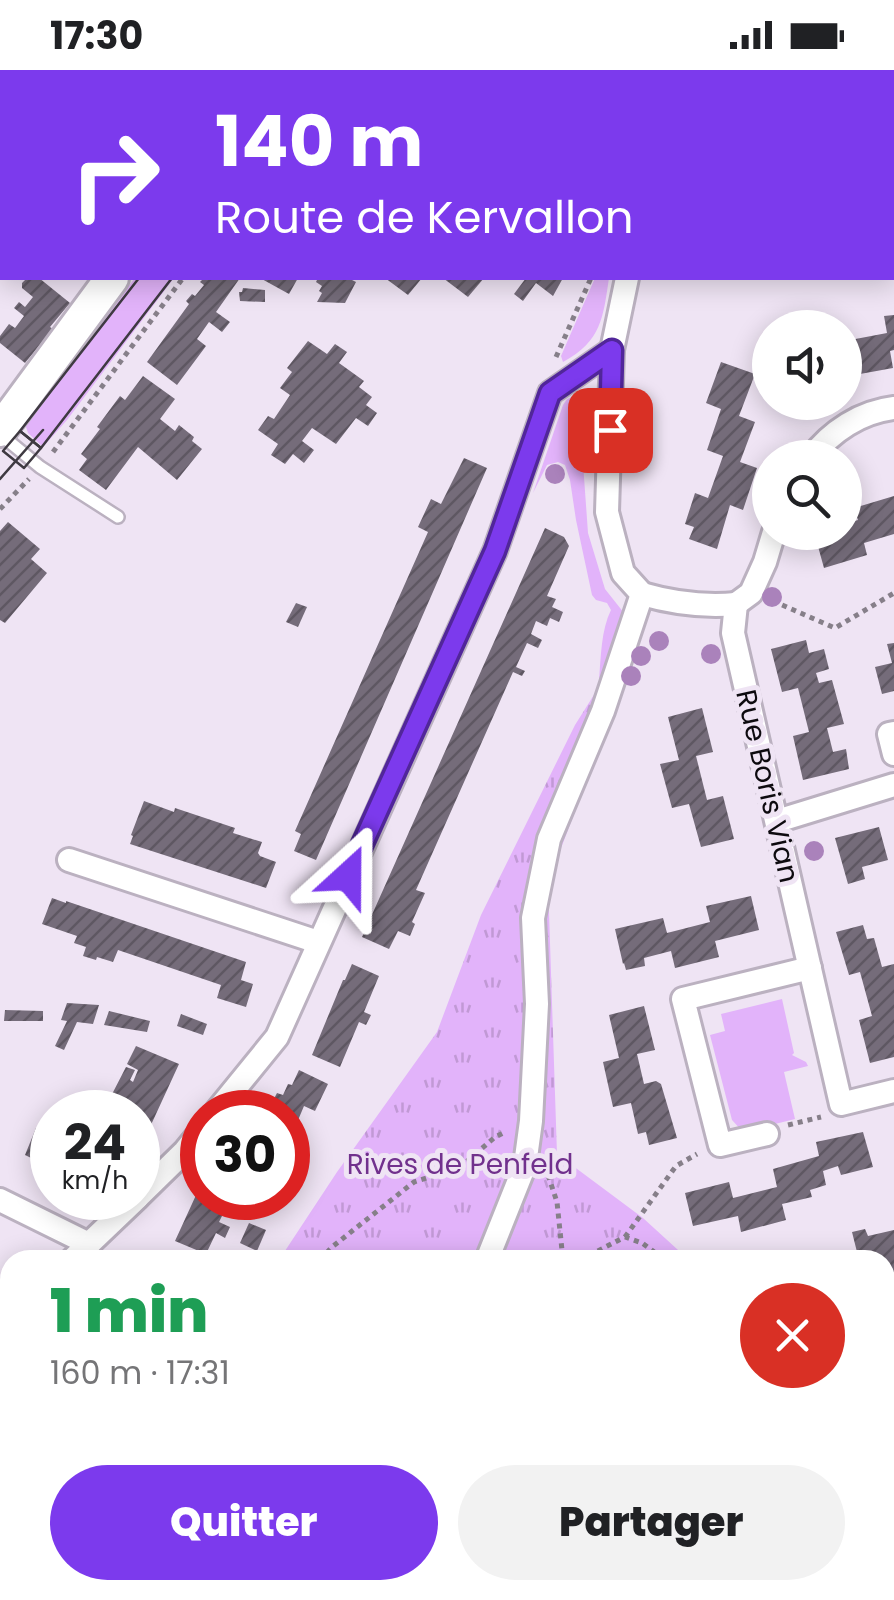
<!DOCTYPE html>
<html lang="fr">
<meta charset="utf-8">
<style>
body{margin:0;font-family:Poppins,sans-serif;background:#f2f2f2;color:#202124;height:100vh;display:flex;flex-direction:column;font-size:38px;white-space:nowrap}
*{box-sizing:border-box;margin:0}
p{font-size:32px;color:#757577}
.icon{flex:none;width:55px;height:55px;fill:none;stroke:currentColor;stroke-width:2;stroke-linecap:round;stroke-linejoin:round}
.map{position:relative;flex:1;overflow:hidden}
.details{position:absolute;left:0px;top:1180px;width:895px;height:350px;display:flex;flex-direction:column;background:#fff;border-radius:30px 30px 0 0;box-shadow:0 5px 25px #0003}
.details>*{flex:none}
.guide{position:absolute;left:0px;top:0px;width:895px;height:210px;box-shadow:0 5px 25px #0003;background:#7c3aed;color:#fff;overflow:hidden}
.controls{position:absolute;left:752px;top:240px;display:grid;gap:20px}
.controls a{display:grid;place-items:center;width:110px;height:110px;border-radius:50%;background:#fff;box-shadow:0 5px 25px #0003;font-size:50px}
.speed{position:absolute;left:30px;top:1020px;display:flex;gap:20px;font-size:50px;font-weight:700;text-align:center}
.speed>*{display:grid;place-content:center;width:130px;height:130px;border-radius:50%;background:#fff;box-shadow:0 5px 25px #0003;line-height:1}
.speed small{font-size:25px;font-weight:400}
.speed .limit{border:15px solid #d22;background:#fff;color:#111}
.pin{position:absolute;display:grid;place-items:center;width:85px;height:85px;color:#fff;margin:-42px;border-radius:20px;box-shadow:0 5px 15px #0006}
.me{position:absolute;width:110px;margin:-55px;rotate:24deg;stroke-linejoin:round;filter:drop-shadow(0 0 8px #0008)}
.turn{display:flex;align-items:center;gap:35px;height:210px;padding:0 50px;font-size:45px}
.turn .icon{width:130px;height:130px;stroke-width:2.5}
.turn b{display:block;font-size:70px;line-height:85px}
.round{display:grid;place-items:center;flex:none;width:105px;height:105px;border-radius:52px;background:#f2f2f2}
.summary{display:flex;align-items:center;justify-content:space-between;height:170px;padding:0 50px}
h1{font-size:60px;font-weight:800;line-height:75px;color:#1e9e55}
.cta{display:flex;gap:20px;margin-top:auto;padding:20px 50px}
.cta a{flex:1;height:115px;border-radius:60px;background:#7c3aed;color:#fff;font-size:40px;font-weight:800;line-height:115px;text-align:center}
.cta a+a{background:#f2f2f2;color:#202124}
.status{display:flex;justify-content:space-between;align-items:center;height:70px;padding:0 50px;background:#fff;direction:ltr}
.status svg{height:28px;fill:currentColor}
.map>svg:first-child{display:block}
.green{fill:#e2b3fa}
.park{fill:url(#park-tufts)}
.building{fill:url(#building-hatch)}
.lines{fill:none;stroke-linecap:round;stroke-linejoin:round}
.service-casing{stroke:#bbb1c0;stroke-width:16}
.minor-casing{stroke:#bbb1c0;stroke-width:28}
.tertiary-casing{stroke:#bbb1c0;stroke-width:35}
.secondary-casing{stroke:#bbb1c0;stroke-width:38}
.path{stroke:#867f89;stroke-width:5;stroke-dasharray:5 5;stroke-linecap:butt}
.service{stroke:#fff;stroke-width:11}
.minor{stroke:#fff;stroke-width:22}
.tertiary{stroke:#fff;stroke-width:30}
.secondary{stroke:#fff;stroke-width:32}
.tram{stroke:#3f3a42;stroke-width:2.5}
.tree{fill:#aa82bb}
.route-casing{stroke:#51269a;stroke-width:25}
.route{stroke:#7c3aed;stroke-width:18}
.labels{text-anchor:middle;stroke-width:10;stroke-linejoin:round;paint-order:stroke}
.street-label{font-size:28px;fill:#0d0a0f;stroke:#efe4f4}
.park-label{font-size:28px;fill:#71318d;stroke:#efe4f4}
</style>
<div class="status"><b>17:30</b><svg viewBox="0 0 49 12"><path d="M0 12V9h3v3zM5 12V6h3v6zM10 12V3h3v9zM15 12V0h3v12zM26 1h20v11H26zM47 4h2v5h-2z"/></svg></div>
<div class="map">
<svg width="894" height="1530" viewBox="0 0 894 1530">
<defs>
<pattern id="park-tufts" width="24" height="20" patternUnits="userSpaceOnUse" patternTransform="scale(2.5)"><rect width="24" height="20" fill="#e2b3fa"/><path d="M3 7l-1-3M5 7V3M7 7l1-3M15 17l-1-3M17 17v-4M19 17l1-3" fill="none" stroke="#c199d5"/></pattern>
<pattern id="building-hatch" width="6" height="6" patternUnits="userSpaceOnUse" patternTransform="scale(2.5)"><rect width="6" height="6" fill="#756c7a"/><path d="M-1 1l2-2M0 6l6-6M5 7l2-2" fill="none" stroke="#5e5762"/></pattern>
</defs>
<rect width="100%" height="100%" fill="#efe4f4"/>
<g class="green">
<polygon points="135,208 174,208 67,350 43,377 28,363 24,351"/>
<path d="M595,208H609C603,247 602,271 563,292L561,286Z"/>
<path d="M572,327L580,329L586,336L582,379L588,463L605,519L624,543L614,584L603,612L599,610C601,587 601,560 611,540L607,533L596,530L592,525L576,450L570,410L565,395L558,392L547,395L533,423L563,335L567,329Z"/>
<polygon points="782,929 794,983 792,985 806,992 808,996 784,1002 795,1049 743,1062 732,1050 710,965 725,961 721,944"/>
<polygon points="0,1415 10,1421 10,1520 65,1520 62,1530 0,1530"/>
</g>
<g class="park">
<polygon points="602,612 621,622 548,812 557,1084 643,1148 689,1190 279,1190 337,1102 437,962 481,845 575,655"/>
<polygon points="885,1511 888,1513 883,1530 62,1530 65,1520 885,1520"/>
</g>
<g class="building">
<polygon points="27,208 39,208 70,233 50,257 53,259 25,293 0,273 0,266 9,254 15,258 24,246 14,238 19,232 25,237 33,227 22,218 22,213"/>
<polygon points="204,208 240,208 216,242 230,252 222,262 209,252 197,269 206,276 177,315 147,292 189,234 186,231 192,224 195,226 204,215 200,212"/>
<polygon points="260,208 298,208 289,224"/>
<polygon points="318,208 348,208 356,212 345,233 317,232 322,223 319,221 322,216 316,212"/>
<polygon points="385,208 422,208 408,225"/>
<polygon points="443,208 484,208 468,227"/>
<polygon points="526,208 563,208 553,226 536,213 523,231 514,224"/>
<polygon points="243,218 265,220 265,232 240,231 239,222 242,222"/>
<polygon points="894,245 894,280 890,281 893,298 849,306 845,289 845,271 887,263 884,246"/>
<polygon points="308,271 327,284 335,274 347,282 339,293 364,311 359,317 372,327 366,335 377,343 368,356 356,348 336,374 312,358 302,371 314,380 304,393 293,384 285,394 271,385 278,374 258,360 268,346 274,349 290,325 280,318 292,302 287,298"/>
<polygon points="721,292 755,304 739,346 755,352 740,392 757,398 743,440 730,435 717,479 689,469 694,457 685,454 695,423 708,428 723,386 707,380 721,339 706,333"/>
<polygon points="143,306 175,329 160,349 175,361 179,355 194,367 192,371 202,379 177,410 138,377 106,420 79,400 87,389 81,384 100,359 97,357 120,326 125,330"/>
<polygon points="464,388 487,398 316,790 294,781 301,764 295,761 428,462 418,457 431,429 441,434"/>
<polygon points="894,426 894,464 864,473 867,485 824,498 814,462 845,462 845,454 858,450 854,438"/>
<polygon points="8,452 40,479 31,489 47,503 5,553 0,550 0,461"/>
<polygon points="545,458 564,467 569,476 547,526 556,529 552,537 563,542 559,552 550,548 547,556 536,551 531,564 542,570 538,578 527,573 516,597 525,601 522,606 513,602 416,820 425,823 412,852 415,854 410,866 398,861 389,879 362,867"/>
<polygon points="296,533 307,537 298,557 286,552"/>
<polygon points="806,570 809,583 824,579 829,599 816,603 819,613 832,610 844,654 827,658 833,682 846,679 849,699 803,710 793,666 809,662 798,618 782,622 771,579"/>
<polygon points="894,573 894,621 882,624 875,597 892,593 887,574"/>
<polygon points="702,638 713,682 696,686 707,730 723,726 734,769 701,777 689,734 672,738 660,694 679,690 668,647"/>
<polygon points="144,731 174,742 175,738 235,758 233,763 262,772 258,783 260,786 276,792 266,818 130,774 133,766 131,765"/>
<polygon points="879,757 888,790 862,797 865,809 848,814 835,768"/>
<polygon points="751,826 759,860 715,871 719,887 675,898 671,881 644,888 645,896 626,900 624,893 623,894 615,859 663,848 667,863 710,852 706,836"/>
<polygon points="52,828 66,833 66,831 246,892 241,910 253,914 246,937 217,928 221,915 118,880 113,892 97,887 96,890 83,886 86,877 74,873 77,866 42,854"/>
<polygon points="863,855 867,869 874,868 882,897 894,894 894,987 870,993 859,950 872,946 860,902 849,905 836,862"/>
<polygon points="352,894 379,906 364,942 371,945 366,955 359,952 340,997 312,985 343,910 345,910"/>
<polygon points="67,933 99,935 93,954 77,952 64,980 55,976 67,951 61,950"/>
<polygon points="644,936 655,980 637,984 644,1014 656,1011 661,1014 677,1068 649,1075 646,1062 638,1064 631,1033 613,1037 603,992 619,988 609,945"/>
<polygon points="5,940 43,941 43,951 4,951"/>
<polygon points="109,941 150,951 147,962 104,955"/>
<polygon points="181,944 207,954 203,965 177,956"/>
<polygon points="136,976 179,994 150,1057 138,1051 138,1042 118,1042 121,1035 109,1030 126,997 135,1000 130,1010 133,1012 138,1000 127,994"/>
<polygon points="299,1000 328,1014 315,1041 304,1036 293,1062 288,1060 288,1042 267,1042 277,1023 283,1025 288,1014 292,1015"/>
<polygon points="36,1058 52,1066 52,1098 25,1085"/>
<polygon points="863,1062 873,1097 841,1105 838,1096 823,1101 826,1115 810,1120 812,1127 782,1134 786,1150 741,1162 738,1146 693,1156 685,1123 729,1112 733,1128 777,1117 773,1099 819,1086 816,1072"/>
<polygon points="202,1112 202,1128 231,1128 219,1152 230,1157 225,1168 216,1163 206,1184 175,1171"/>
<polygon points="249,1153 266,1160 257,1181 240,1173"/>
<polygon points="865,1159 868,1166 894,1160 894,1259 885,1262 885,1190 873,1190 871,1183 858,1186 852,1162"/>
<polygon points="894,1442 894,1483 885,1479 885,1460"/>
</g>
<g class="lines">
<g class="service-casing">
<g id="service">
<polyline points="0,364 40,397 118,447"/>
<polyline points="0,1484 10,1488"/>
</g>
</g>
<g class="minor-casing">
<g id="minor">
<polyline points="892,99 894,99"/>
<path d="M811,388C831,361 861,342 894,338"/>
<path d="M642,524C673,533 703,537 736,534"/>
<polyline points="736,534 733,563 841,1034 894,1021"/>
<polyline points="736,534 751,523 765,492 774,462"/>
<polyline points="894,663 889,664 894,684"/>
<polyline points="777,751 894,715"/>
<polyline points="69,790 318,872"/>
<polyline points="216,1042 277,967 495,481 550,323 612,280"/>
<polyline points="767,1064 720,1075 683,929 810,898"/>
<polyline points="138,1127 185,1081 202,1060"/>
<polyline points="0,1130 89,1174"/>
<polyline points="72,1190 137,1128"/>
<polyline points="487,1190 525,1095 531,1051 537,934 533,848 549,769 603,641 642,524 623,503 607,442 612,280 627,208"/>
<polyline points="0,1258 10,1249"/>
<polyline points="282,1530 288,1520"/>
</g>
</g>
<g class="tertiary-casing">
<g id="tertiary">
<polyline points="96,0 100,2"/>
<polyline points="892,131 894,131"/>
</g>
</g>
<g class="secondary-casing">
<g id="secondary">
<polyline points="255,2 256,0"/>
<polyline points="0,360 112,208"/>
</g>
</g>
<g class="path">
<polyline points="324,2 326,0"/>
<polyline points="892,171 894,172"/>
<polyline points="556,287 591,208"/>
<polyline points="53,382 183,208"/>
<polyline points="0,439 29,409"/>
<polyline points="773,531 835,558 894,523"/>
<polyline points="788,1055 821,1047"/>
<polyline points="548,1105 557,1132 563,1190"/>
<polyline points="625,1167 676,1096 697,1084"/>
<polyline points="320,1190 332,1177 414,1112 459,1098 495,1067 503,1063"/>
<polyline points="580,1190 625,1167 642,1173 665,1190"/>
<polyline points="885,1306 894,1299"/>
<polyline points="885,1338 894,1340"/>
<polyline points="0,1399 10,1404"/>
<polyline points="161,1520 169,1530"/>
<path d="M805,1525C835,1519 864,1530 894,1529"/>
<polyline points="100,1530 103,1520"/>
<polyline points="370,1530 378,1520"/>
<polyline points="424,1530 425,1520"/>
<polyline points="803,1530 804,1520"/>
</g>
<use href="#service" class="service"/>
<use href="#minor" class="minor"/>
<use href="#tertiary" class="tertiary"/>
<use href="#secondary" class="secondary"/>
<g class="tram">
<polyline points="276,2 278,0"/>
<polyline points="296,2 298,0"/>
<polyline points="139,208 20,361 41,378 172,208"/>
<polygon points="20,361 41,378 24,398 3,381"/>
<polyline points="0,409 43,360"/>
</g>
</g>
<g class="tree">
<circle cx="555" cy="404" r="10"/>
<circle cx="772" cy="527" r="10"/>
<circle cx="659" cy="571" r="10"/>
<circle cx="711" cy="584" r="10"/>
<circle cx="641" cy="586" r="10"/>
<circle cx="631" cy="606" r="10"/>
<circle cx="814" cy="781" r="10"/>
</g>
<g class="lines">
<g class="route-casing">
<polyline id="route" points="348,806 495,481 550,323 612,280 610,360"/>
</g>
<use href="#route" class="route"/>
</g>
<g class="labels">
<g class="street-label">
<text transform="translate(768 716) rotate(77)" y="10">Rue Boris Vian</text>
</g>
<g class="park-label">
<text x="460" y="1104">Rives de Penfeld</text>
</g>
</g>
</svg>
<div class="controls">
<a><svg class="icon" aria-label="sound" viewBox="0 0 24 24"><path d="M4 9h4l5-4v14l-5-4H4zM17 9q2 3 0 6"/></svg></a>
<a><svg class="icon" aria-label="search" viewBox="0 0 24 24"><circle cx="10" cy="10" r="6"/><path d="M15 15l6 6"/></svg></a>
</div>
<div class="speed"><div>24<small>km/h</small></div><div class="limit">30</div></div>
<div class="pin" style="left:610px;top:360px;background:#d93025"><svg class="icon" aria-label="arrive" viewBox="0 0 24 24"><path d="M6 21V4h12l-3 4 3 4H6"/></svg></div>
<svg class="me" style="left:348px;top:806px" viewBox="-20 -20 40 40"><path d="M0-17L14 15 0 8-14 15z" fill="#7c3aed" stroke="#fff" stroke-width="4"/></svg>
<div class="guide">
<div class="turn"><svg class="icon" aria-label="right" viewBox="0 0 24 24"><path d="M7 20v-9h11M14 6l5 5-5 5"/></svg><div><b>140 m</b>Route de Kervallon</div></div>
</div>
<section class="details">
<div class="summary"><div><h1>1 min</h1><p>160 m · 17:31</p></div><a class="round" style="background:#d93025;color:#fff"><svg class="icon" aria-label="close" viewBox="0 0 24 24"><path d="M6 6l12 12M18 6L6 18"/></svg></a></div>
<div class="cta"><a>Quitter</a><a>Partager</a></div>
</section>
</div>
